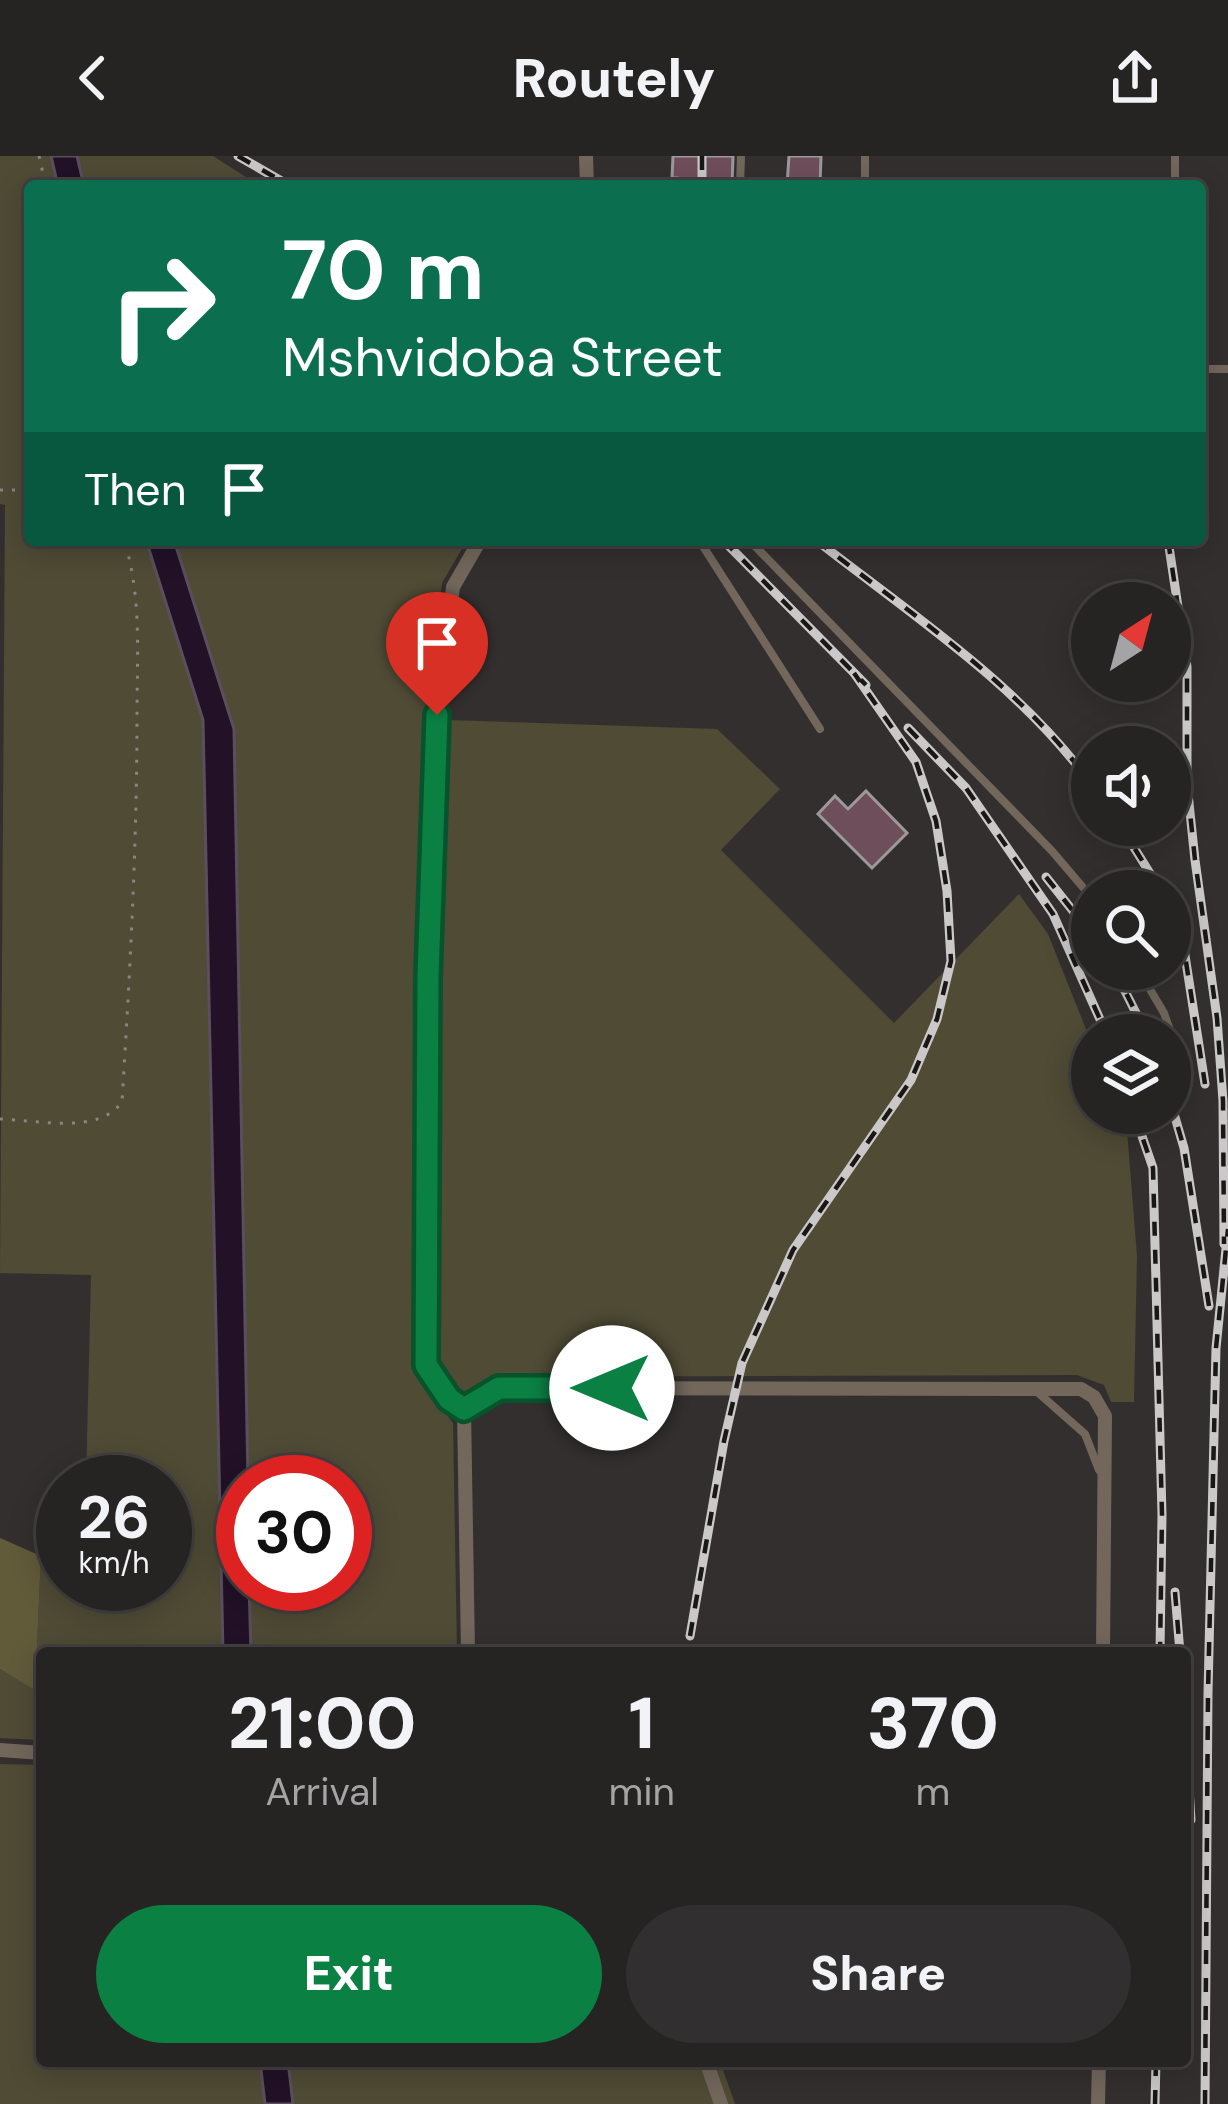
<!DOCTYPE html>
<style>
body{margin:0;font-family:"DM Sans",sans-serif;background:#322f30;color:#f1f3f6;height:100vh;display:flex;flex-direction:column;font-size:45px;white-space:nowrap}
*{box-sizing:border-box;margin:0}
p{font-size:39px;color:#a4a4a6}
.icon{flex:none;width:66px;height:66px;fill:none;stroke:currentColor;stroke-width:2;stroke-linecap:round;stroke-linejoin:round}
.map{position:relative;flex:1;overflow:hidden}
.panel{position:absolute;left:36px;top:1491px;width:1155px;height:420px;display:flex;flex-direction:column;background:#262323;border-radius:12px;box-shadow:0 6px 30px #0003,0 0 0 3px #424041}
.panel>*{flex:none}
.hud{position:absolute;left:24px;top:24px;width:1182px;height:366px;border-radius:12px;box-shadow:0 6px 30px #0003,0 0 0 3px #424041;background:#0b6e4f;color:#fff;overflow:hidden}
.needle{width:78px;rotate:36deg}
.buttons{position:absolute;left:1071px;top:426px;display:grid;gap:24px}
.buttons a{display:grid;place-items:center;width:120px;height:120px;border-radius:50%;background:#262323;box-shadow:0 6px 30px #0003,0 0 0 3px #424041;font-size:60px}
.speed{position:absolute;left:36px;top:1299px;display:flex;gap:24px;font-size:60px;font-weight:700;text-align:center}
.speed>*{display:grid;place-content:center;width:156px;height:156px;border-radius:50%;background:#262323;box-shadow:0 6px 30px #0003,0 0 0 3px #424041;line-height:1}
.speed small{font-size:30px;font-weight:400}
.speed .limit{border:18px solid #d22;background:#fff;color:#111}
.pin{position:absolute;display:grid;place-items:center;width:102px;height:102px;color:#fff;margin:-123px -51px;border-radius:50% 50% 50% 0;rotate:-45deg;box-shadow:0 0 12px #0007}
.pin .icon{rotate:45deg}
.me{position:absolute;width:132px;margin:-66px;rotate:270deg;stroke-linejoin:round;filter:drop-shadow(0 0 9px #0008)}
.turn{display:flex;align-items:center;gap:42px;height:252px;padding:0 60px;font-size:54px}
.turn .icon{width:156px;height:156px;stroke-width:2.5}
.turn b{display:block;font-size:84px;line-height:102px}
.then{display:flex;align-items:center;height:114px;padding:0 60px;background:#0003;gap:24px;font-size:45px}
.eta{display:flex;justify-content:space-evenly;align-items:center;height:204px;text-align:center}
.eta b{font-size:72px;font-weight:800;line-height:84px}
.cta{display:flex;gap:24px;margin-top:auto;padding:24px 60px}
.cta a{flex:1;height:138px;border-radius:72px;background:#0b8043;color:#fff;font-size:48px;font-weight:800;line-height:138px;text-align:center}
.cta a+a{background:#322f30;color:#f1f3f6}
header{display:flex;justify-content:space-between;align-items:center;height:156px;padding:0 60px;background:#262323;font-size:54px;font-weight:800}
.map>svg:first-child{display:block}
.green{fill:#4f4b35}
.forest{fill:#625b3a}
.water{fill:#221127;stroke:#5b4f5e;stroke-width:3}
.building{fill:#6f4e5b;stroke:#9d999b;stroke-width:3}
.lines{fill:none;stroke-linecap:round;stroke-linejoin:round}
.path{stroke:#888585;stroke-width:3;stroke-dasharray:3 9;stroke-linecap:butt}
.lane{stroke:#73675c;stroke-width:8}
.street{stroke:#73675c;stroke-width:14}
.rail-casing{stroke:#cac8c8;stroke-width:9}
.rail{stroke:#191817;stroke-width:4.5;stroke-dasharray:14;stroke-linecap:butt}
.route-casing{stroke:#07532c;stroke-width:30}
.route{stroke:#0b8043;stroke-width:21}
</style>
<header><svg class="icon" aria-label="back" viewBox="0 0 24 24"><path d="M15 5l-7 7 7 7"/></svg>Routely<svg class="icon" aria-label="share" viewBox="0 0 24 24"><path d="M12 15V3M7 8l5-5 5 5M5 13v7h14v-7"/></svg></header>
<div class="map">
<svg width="1228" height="1948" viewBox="0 0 1228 1948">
<rect width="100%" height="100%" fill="#332f2f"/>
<g class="green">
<polygon points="0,0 51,0 58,30 30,30 30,384 146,384 203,564 223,1497 42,1497 42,1584 0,1582 0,1513 35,1533 41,1400 63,1398 63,1428 165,1428 165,1326 86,1326 91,1119 0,1117 5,349 0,348"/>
<polygon points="77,0 213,0 260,30 84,30"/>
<polygon points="174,384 467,384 442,427 425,558 414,1199 421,1225 453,1267 457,1497 251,1497 249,1428 345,1428 345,1326 248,1326 234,573"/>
<polygon points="448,564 717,573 780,633 721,694 894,867 1019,738 1048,778 1092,888 1092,957 1120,957 1127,974 1137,1100 1134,1246 1111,1246 1104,1229 1077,1219 492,1221 465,1240 441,1221 435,1206 438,816"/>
<polygon points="0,1608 42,1609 42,1905 260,1905 265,1948 0,1948"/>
<polygon points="288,1905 720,1905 735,1948 293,1948"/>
</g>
<polygon class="forest" points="0,1382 41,1400 35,1534 0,1513"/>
<g class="water">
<polygon points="51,0 77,0 84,30 58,30"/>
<polygon points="146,384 174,384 234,573 248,1326 243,1326 243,1428 249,1428 251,1497 223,1497 203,564"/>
<polygon points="260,1905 288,1905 293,1948 265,1948"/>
</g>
<g class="building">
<polygon points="673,0 733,0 732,30 676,30 677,22 672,22"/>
<polygon points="789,0 821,0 820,30 787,30"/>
<polygon points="866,635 907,677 872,712 818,658 835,640 848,653"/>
</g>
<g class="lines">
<g class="path">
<polyline points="39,0 46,30"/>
<polyline points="0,334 30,334"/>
<path d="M0,963C38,964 98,979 122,946C130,816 137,688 137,558C137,500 142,440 124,384"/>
</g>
<g class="lane">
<polyline points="865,0 865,30"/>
<polyline points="1175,0 1175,30"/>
<polyline points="740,30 741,0"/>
<polyline points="1200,213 1228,213"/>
<polyline points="699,384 820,573"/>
<polyline points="749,384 1052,695 1092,742"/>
<polyline points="1138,813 1164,857 1187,924"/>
<polyline points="1035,1234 1085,1278 1099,1314"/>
</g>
<g class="street">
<polyline points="586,0 587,30"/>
<polyline points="464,1253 499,1232 1081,1233 1094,1241 1105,1260 1103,1497"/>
<path d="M468,1497L464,1253C437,1234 426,1214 423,1181L427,820L437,559L453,431L480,384"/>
<polyline points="0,1594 42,1597"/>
<polyline points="706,1905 721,1948"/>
<polyline points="1098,1948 1099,1905"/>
</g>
<g class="rail-casing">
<g id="rail">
<polyline points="238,0 290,30"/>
<polyline points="702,0 702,30"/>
<polyline points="723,384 866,529"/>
<path d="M816,384C912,459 1020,529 1092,629"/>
<polyline points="1168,384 1187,511 1187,628 1195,704 1217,862 1223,945 1224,1088"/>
<polyline points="908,572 966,632 1053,758 1107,879"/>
<polyline points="1120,669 1161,735"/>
<polyline points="1046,721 1092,779"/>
<polyline points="1170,752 1184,793 1205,928"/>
<polyline points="1114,813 1147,879"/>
<polyline points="1170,944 1184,992 1209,1150"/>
<polyline points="1134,957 1153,1012 1162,1359 1160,1497"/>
<polyline points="1175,1436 1180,1497"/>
<polyline points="690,1480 724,1285 742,1207 793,1094 911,924 937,863 951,805 947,735 936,665 916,606 854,517"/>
<polyline points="1185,1568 1191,1664"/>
<polyline points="1155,1948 1156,1905"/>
<polyline points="1205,1948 1208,1537 1216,1192 1228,1073"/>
</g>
</g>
<use href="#rail" class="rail"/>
</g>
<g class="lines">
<g class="route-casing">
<polyline id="route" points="437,559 428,820 426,1209 449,1243 464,1253 499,1232 612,1232"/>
</g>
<use href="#route" class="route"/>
</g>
</svg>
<div class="buttons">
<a><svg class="needle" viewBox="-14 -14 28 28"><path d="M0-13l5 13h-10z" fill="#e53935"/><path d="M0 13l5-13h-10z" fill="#a4a4a6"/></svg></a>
<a><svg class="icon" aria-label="sound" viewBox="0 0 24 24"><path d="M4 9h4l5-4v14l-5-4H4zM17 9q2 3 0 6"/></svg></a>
<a><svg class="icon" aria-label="search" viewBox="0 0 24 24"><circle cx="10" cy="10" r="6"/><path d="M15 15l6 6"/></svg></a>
<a><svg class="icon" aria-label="layers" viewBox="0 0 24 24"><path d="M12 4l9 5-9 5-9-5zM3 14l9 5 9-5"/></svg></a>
</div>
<div class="speed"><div>26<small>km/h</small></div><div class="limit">30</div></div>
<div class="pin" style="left:437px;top:559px;background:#d93025"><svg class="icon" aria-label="arrive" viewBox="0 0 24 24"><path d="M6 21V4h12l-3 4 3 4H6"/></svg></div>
<svg class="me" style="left:612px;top:1232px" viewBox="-20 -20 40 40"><circle r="19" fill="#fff"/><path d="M0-13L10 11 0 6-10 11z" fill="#0b8043"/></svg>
<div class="hud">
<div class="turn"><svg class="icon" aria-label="right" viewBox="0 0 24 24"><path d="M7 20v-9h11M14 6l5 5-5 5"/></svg><div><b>70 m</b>Mshvidoba Street</div></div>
<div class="then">Then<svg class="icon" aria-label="arrive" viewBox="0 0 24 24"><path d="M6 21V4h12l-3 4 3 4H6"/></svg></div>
</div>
<section class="panel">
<div class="eta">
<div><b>21:00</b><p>Arrival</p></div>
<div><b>1</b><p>min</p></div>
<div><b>370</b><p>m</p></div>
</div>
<div class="cta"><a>Exit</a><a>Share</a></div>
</section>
</div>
